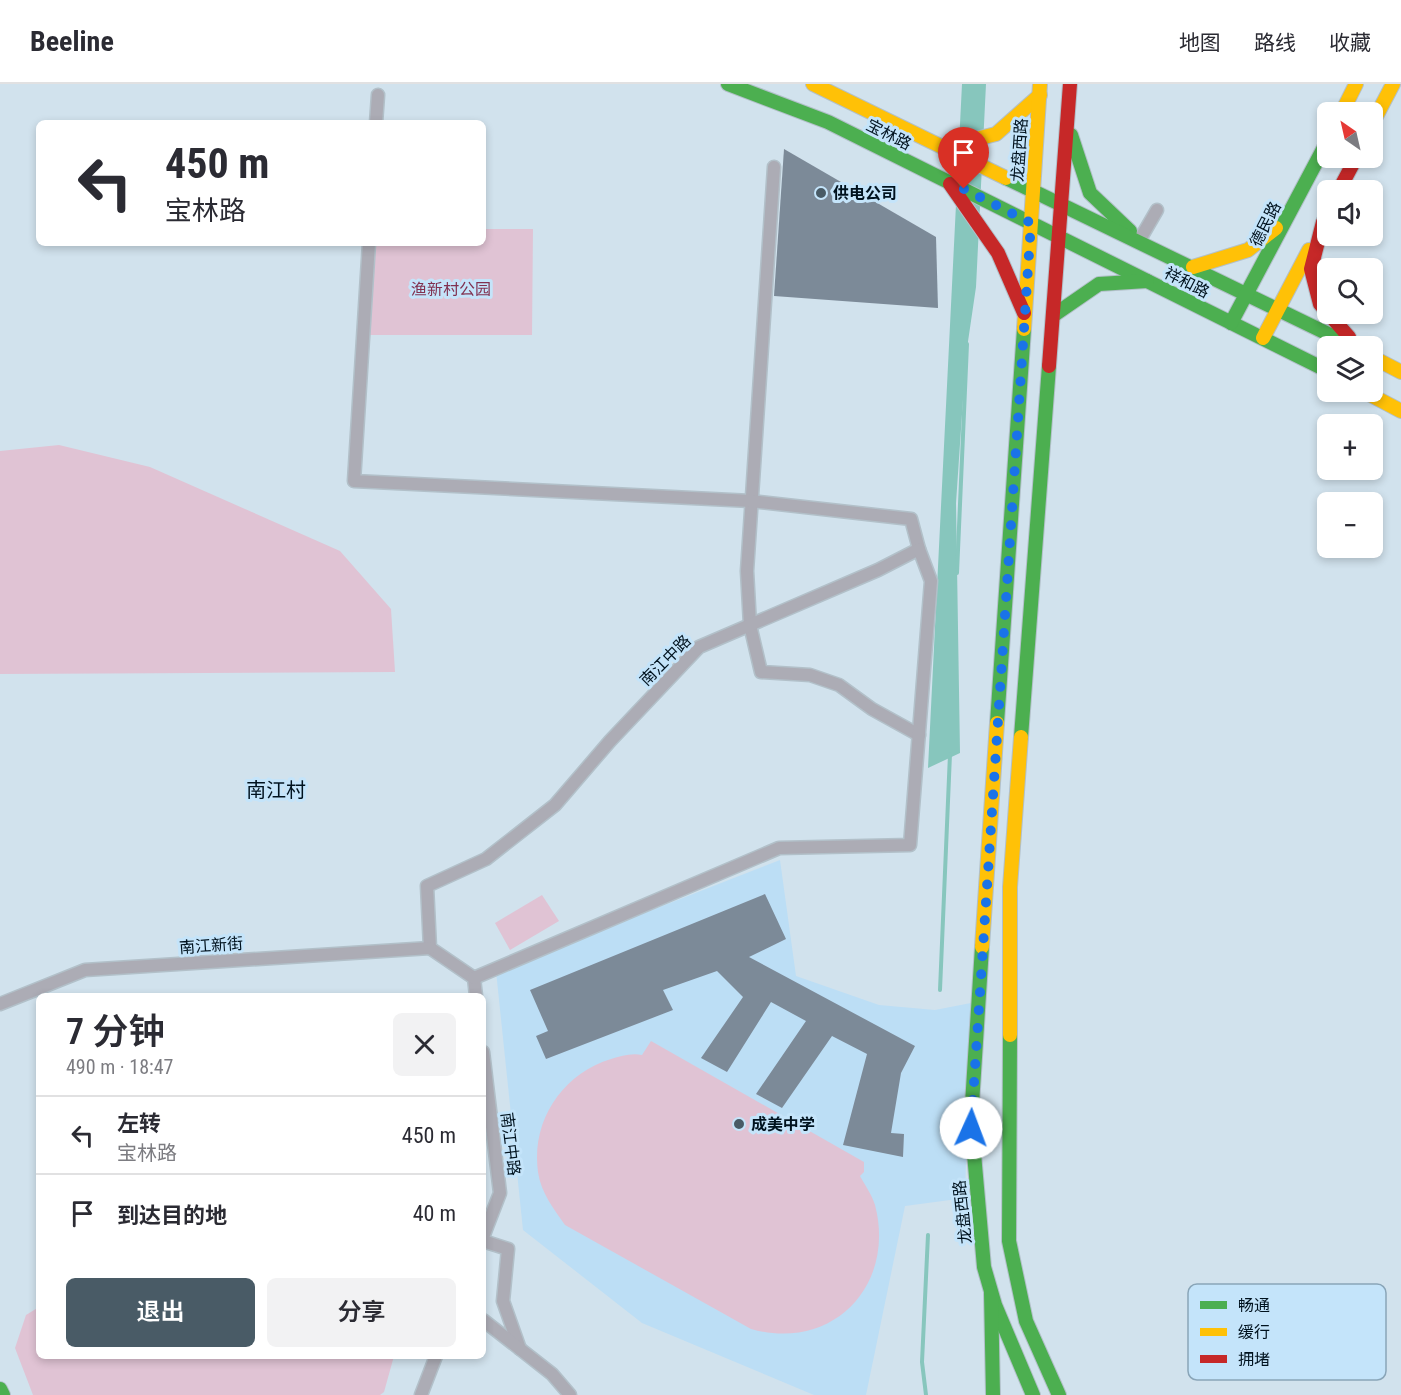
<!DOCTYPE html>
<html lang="zh">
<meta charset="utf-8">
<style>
body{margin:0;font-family:"Roboto Condensed","Noto Sans SC",sans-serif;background:#f2f2f3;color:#2b2b33;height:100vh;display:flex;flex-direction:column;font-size:22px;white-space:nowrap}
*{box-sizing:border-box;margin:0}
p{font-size:20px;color:#7c7c81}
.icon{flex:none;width:33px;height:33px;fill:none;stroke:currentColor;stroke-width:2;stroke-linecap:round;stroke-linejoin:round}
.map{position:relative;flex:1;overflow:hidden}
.side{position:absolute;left:36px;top:909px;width:450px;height:366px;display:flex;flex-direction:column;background:#fff;border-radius:9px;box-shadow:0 3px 9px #0003}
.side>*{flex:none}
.guide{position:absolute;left:36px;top:36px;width:450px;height:126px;border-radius:9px;box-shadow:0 3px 9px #0003;background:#fff;color:#2b2b33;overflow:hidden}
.needle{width:39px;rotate:326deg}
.controls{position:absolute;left:1317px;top:18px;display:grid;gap:12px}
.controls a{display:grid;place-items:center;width:66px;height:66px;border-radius:9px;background:#fff;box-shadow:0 3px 9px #0003;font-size:30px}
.pin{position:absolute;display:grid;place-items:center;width:51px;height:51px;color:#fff;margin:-62px -26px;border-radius:50% 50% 50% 0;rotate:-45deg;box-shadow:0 0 6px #0007}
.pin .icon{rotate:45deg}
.me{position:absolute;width:66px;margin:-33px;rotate:2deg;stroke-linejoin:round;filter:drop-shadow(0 0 4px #0008)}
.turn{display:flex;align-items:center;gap:21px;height:126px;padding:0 30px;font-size:27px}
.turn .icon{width:78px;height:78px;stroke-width:2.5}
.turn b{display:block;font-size:42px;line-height:51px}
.round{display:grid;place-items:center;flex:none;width:63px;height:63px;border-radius:9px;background:#f2f2f3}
.head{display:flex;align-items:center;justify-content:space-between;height:102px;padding:0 30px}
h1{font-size:36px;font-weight:600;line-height:45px}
.primary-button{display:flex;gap:12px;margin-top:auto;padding:12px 30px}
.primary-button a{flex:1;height:69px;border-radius:9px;background:#495b66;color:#fff;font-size:24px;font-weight:600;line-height:69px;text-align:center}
.primary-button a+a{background:#f2f2f3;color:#2b2b33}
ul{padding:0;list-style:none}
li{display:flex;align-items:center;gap:18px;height:78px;padding:0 30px;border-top:2px solid #e1e1e2}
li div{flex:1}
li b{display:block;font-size:22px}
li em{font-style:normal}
header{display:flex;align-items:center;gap:36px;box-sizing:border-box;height:84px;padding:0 30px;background:#fff;border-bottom:2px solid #e1e1e2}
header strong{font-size:28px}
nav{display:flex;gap:33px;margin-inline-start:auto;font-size:21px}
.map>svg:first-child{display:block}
.built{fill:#bcdef5}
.green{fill:#e0c3d4}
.water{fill:#87c6bd}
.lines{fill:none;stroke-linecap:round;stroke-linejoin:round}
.stream{stroke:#87c6bd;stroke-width:4}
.building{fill:#7c8a98}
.street-casing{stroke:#b2c0c9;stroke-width:15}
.fast-casing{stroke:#b2c0c9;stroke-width:16}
.slow-casing{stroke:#b2c0c9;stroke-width:16}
.jam-casing{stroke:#b2c0c9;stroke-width:16}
.street{stroke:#acacb5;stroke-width:12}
.fast{stroke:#4caf50;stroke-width:14}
.slow{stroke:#ffc107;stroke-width:14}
.jam{stroke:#c62828;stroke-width:14}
.route{stroke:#1a73e8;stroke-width:10;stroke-dasharray:0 18}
.poi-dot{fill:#495b66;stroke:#c4e4fa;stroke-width:2}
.labels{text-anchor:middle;stroke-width:6;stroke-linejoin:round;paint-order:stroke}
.street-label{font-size:16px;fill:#00121e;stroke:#c4e4fa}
.poi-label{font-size:16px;font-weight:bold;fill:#00121e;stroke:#c4e4fa;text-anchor:start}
.park-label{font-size:16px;fill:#813150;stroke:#c4e4fa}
.quarter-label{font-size:20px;fill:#00121e;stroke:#c4e4fa}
.key{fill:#c4e4fa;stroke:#89a5b8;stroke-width:1.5}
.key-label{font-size:16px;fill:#00121e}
</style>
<header>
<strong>Beeline</strong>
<nav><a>地图</a><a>路线</a><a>收藏</a></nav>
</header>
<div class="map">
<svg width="1401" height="1311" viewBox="0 0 1401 1311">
<rect width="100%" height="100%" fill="#d1e2ed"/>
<polygon class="built" points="780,776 796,892 879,921 935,926 976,918 968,1001 965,1114 905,1122 866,1311 814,1311 642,1239 523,1146 496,887"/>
<g class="green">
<polygon points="483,145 533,145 532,251 369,251 370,159 483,159"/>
<polygon points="59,361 150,383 340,467 391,525 395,588 0,590 0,367"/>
<polygon points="542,811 559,837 510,866 495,839"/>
<path d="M651,957L864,1078V1088L860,1092C865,1101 872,1111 875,1121C896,1201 833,1268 751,1245L565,1141C554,1125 541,1109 538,1088C531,1037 562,990 611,975C621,972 631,969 642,971Z"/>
<polygon points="39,1223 39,1272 394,1272 384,1308 380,1311 33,1311 15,1264 26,1231"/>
</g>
<polygon class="water" points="962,0 986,0 976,203 966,271 956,419 960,669 928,684"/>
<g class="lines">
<g class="stream">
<polyline points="957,489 967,260"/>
<polyline points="940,906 950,670"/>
<polyline points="926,1311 922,1278 928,1151"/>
</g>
</g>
<g class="building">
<polygon points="784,65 936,153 938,224 774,212"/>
<polygon points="765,810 786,855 749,873 915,962 901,989 891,1049 904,1050 903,1073 843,1061 867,970 832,952 782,1024 756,1010 806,937 771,918 727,988 701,974 743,913 717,887 663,906 673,926 546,975 536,952 548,947 530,906"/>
</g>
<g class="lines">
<g class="street-casing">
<g id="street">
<polyline points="376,39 378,11"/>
<polyline points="774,83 747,487 750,541 761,588 810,591 839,601 872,625 919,651"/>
<polyline points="1139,157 1157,126"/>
<polyline points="369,159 354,397 751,417 911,435 919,465 878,486 699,563 610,657 555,721 486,775 427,802 430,864 474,894 476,912"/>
<polyline points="474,894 779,764 910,761 931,497 919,465"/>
<polyline points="0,920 85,886 430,864"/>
<polyline points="483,968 500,1109 483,1153"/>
<polyline points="483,1157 508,1165 503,1217 520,1265"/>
<polyline points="483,1236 552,1290 570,1311"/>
<polyline points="421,1311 436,1272"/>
</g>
</g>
<g class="fast-casing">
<g id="fast">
<polyline points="728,0 828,38 1328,287"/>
<polyline points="1071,51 1090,109 1130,147"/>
<polyline points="1006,94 1353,262"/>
<polyline points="1054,231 1099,200 1147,197"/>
<polyline points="1231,239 1328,56"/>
<polyline points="997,639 1024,245"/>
<polyline points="1021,653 1049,282"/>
<polyline points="982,863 971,1036 984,1183 995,1221 1033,1311"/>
<polyline points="1010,951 1009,1157 1026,1237 1059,1311"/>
<polyline points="991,1209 993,1311"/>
<polyline points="0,1305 3,1311"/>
</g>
</g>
<g class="slow-casing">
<g id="slow">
<polyline points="813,0 1006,94"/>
<polyline points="1342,28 1356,0"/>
<polyline points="1372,40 1393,0"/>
<polyline points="944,63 996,50 1040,11"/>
<polyline points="1193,183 1248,166 1276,144"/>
<polyline points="1024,245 1040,0"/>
<polyline points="1263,254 1309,166"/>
<polyline points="1372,273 1401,288"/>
<polyline points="1365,308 1401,327"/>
<polyline points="982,863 997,639"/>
<polyline points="1010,951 1010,803 1021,653"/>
</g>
</g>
<g class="jam-casing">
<g id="jam">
<polyline points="950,100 998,169 1024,229"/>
<polyline points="1339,106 1356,74"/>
<polyline points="1323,138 1311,185 1320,220 1349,253"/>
<polyline points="1049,282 1070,0"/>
</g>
</g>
<use href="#street" class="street"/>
<use href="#fast" class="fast"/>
<use href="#slow" class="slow"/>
<use href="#jam" class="jam"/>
</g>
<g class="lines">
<polyline class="route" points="964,105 1031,139 971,1044"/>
</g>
<g class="poi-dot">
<circle cx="821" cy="109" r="6"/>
<circle cx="739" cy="1040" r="6"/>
</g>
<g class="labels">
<g class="street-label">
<text transform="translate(889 50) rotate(27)" y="6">宝林路</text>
<text transform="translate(1019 66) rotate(-86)" y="6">龙盘西路</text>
<text transform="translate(1265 140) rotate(-63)" y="6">德民路</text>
<text transform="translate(1187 198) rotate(27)" y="6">祥和路</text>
<text transform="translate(665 576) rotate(-45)" y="6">南江中路</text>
<text transform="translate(211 861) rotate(-4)" y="6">南江新街</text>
<text transform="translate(511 1060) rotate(83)" y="6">南江中路</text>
<text transform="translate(962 1128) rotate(-96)" y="6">龙盘西路</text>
</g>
<g class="poi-label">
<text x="833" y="115">供电公司</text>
<text x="751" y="1046">成美中学</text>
</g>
<g class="park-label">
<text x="451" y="211">渔新村公园</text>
</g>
<g class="quarter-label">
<text x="276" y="713">南江村</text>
</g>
</g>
<rect x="1188" y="1200" width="198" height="96" rx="9" class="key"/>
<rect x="1200" y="1217" width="27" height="8" fill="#4caf50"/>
<rect x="1200" y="1244" width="27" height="8" fill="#ffc107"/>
<rect x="1200" y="1271" width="27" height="8" fill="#c62828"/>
<g class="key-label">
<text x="1238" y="1227">畅通</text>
<text x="1238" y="1254">缓行</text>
<text x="1238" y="1281">拥堵</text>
</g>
</svg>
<div class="controls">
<a><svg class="needle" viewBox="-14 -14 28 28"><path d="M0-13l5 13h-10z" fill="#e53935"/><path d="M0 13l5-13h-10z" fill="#7c7c81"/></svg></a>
<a><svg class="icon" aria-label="sound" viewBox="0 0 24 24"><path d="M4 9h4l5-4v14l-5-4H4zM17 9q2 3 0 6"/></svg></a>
<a><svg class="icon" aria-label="search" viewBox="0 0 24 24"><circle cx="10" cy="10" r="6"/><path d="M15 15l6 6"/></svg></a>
<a><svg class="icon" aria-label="layers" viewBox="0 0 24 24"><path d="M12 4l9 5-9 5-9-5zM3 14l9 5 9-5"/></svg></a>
<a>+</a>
<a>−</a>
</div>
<div class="pin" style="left:964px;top:105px;background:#d93025"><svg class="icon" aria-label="arrive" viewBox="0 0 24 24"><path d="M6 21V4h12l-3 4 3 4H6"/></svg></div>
<svg class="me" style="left:971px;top:1044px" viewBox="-20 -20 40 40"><circle r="19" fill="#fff"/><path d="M0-13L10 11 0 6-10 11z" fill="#1a73e8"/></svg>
<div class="guide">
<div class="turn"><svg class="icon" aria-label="left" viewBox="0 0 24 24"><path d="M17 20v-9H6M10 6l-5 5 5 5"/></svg><div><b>450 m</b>宝林路</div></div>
</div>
<section class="side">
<div class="head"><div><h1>7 分钟</h1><p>490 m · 18:47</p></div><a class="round"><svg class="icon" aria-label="close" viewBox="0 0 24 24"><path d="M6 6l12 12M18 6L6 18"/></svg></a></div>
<ul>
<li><svg class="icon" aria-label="left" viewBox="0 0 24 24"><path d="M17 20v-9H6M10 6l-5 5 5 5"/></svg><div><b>左转</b><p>宝林路</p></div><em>450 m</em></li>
<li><svg class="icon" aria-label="arrive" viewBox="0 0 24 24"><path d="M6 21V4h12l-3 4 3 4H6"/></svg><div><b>到达目的地</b></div><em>40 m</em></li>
</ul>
<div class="primary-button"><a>退出</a><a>分享</a></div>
</section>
</div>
